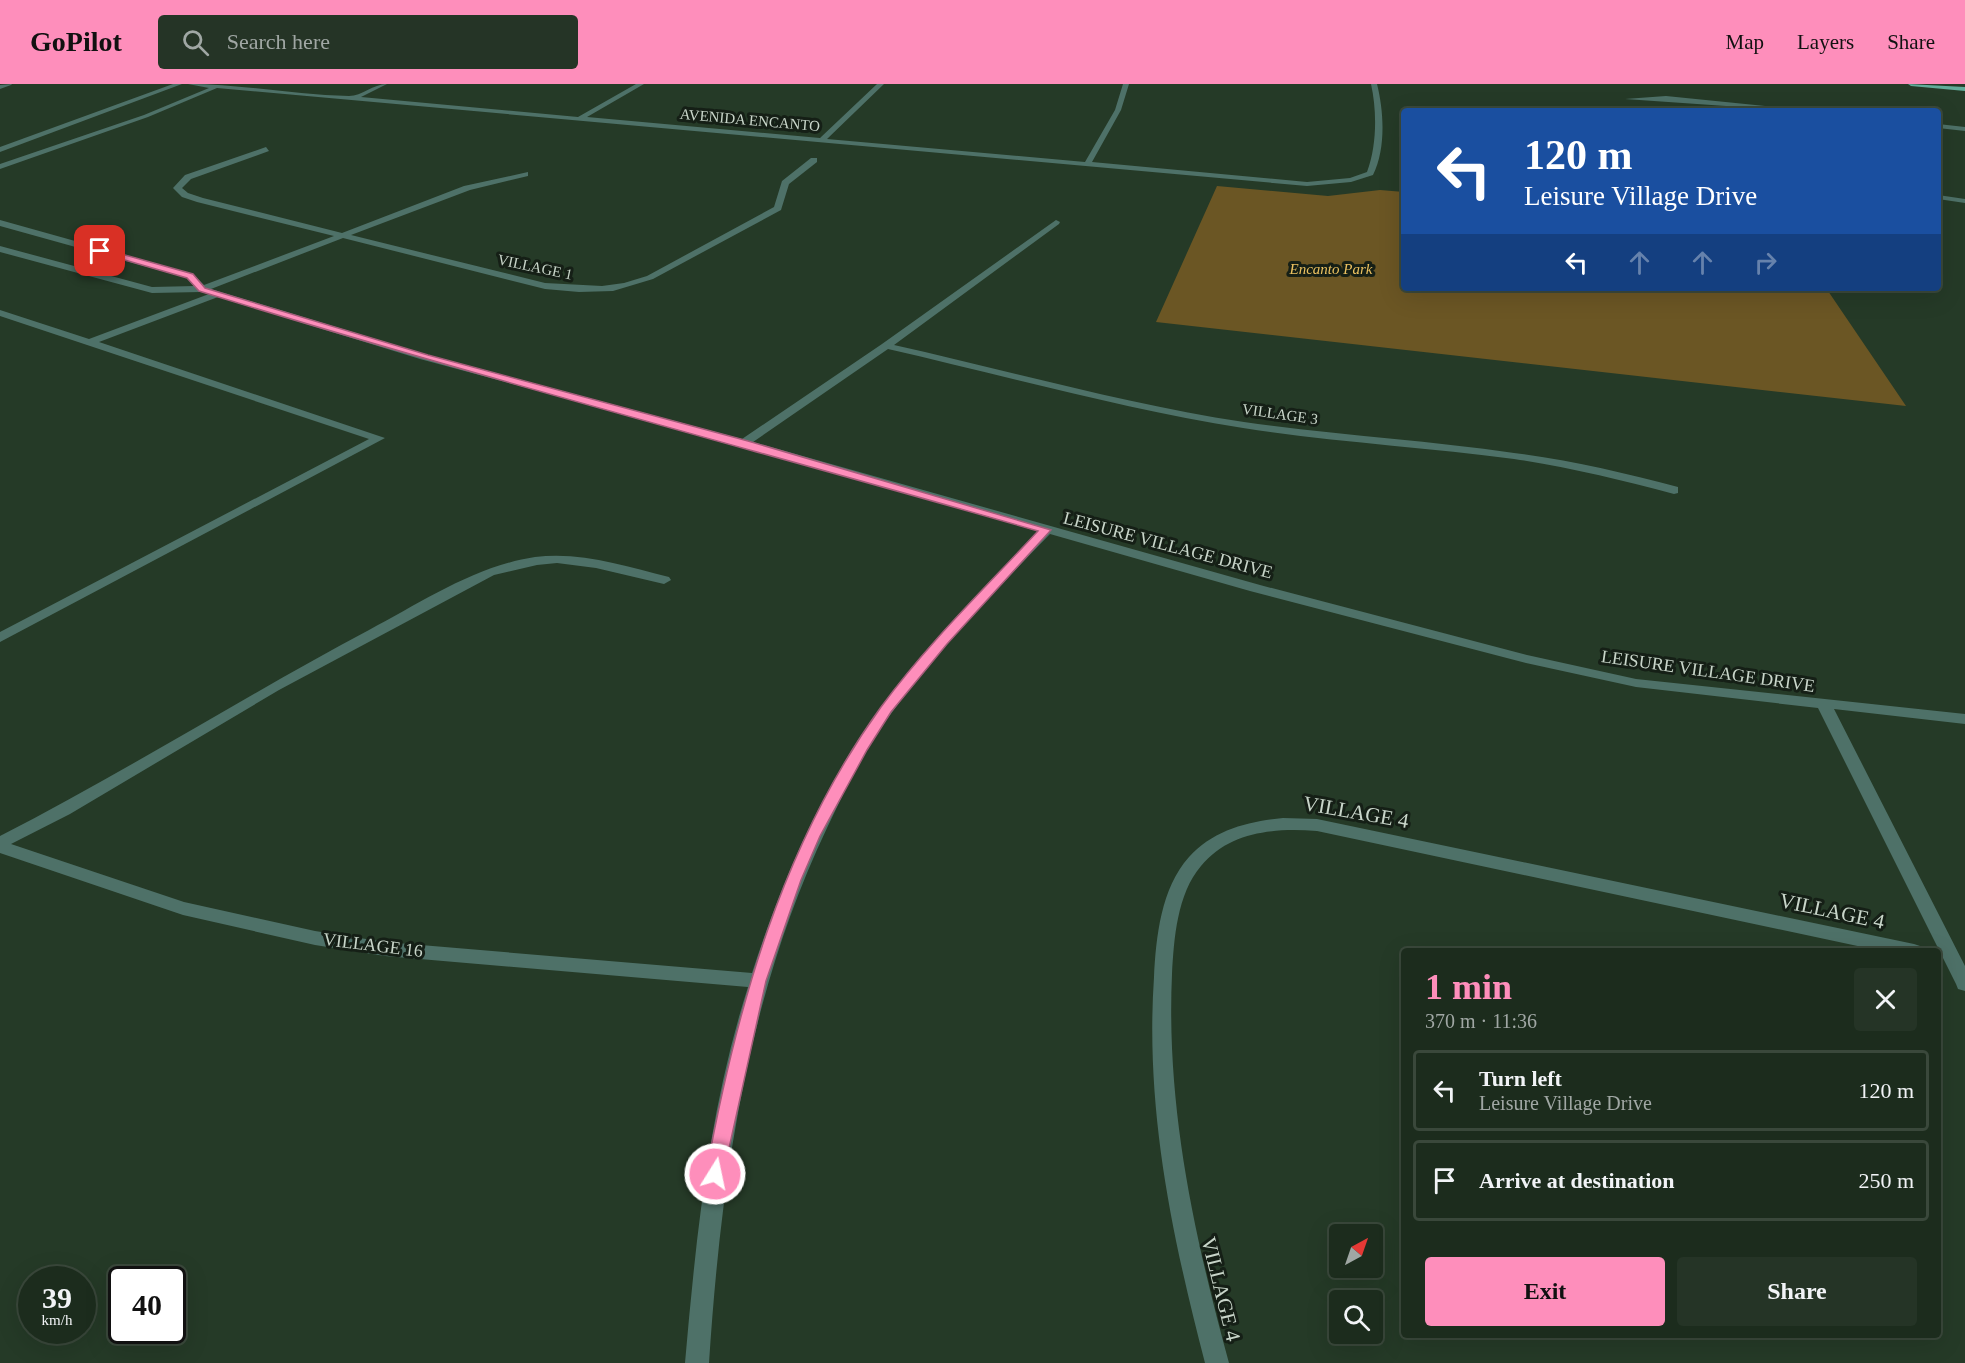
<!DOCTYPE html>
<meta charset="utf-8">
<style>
body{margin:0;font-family:"Times New Roman",serif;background:#253426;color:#f1f3f6;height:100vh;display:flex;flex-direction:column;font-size:22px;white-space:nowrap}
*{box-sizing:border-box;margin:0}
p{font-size:20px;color:#a0a7a4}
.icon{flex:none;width:33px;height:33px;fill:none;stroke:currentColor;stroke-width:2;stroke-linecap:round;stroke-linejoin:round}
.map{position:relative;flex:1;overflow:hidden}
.side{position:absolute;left:1401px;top:864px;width:540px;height:390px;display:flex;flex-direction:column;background:#1c2c1d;border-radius:6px;box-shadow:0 6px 24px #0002,0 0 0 2px #3a483b}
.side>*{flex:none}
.banner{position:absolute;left:1401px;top:24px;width:540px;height:183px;border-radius:6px;box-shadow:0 6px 24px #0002,0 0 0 2px #3a483b;background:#1a4fa0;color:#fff;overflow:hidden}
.needle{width:39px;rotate:40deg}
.buttons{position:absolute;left:1329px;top:1140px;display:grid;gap:12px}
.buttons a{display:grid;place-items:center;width:54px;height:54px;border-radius:6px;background:#1c2c1d;box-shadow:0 6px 24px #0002,0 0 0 2px #3a483b;font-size:30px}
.speed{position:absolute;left:18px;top:1182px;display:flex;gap:12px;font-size:30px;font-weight:700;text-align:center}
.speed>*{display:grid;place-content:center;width:78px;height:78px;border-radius:50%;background:#1c2c1d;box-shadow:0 6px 24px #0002,0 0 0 2px #3a483b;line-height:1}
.speed small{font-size:15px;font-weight:400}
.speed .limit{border:3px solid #111;border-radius:9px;background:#fff;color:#111}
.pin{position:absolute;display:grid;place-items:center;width:51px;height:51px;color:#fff;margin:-26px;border-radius:12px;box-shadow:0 3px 9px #0006}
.me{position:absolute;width:66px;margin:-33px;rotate:10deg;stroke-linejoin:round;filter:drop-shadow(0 0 4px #0008)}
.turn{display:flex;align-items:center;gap:21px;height:126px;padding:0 24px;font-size:27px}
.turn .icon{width:78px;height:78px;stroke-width:2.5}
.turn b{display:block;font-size:42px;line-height:51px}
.lanes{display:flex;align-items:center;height:57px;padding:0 24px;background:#0003;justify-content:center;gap:30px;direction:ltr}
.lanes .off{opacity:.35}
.round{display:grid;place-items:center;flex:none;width:63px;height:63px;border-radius:6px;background:#253426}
.headline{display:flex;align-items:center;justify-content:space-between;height:102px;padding:0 24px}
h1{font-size:36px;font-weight:700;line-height:45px;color:#fe8ebb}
.action{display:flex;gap:12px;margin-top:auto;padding:12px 24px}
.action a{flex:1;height:69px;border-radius:6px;background:#fe8ebb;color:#111;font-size:24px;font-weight:700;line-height:69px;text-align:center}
.action a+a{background:#253426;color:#f1f3f6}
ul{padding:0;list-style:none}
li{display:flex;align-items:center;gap:18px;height:81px;margin:0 12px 9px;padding:0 12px;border:3px solid #3a483b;border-radius:6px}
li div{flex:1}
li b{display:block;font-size:22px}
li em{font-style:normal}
header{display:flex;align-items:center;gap:36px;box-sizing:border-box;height:84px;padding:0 30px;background:#fe8ebb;color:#111}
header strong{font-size:28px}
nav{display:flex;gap:33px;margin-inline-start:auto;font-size:21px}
.search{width:420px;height:54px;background:#253426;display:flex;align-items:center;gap:15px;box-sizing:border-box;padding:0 21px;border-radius:6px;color:#a0a7a4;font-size:22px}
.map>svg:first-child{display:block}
.green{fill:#6b5624}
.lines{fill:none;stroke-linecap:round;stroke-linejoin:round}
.minor{fill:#4e7168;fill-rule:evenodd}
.major{fill:#61ac9a;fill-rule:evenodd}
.route{fill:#fe8ebb;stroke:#a55c7a;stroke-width:1.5}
.labels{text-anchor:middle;stroke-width:6;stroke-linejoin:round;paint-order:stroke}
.far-street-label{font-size:15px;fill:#c8d5c9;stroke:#151f16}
.far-park-label{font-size:15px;font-style:italic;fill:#ebc160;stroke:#151f16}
.street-label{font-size:18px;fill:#c8d5c9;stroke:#151f16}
.near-street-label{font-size:21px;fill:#c8d5c9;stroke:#151f16}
</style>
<header>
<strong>GoPilot</strong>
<div class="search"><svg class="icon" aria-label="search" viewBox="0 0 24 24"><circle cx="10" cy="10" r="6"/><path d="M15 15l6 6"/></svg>Search here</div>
<nav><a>Map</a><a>Layers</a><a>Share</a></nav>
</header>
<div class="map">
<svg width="1965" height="1279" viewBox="0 0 1965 1279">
<rect width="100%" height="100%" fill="#253a27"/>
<polygon class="green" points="1217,102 1328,112 1380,106 1404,108 1404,204 1826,204 1906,322 1156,238"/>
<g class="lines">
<g class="minor">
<polygon points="12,0 11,1 0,5 0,1"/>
<polygon points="173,0 182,0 0,68 0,63"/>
<path d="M188,0C242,0 295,11 349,12C362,12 373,0 387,0L361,13L578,33L636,0H644L587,33L820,54L877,0H884L827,55L1085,78L1115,26L1123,0H1129L1121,26L1092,78L1307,98L1350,94L1367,88C1377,61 1377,27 1371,0H1377C1384,28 1386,65 1373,91L1351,98L1307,102L217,4L148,33L0,85V80L144,31L209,4Z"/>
<polygon points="1666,12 1795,25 1798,27 1625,15"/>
<polygon points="1938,40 1965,43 1965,47 1938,44"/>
<path d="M266,63L269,67L191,95L182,104L188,109L203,114L342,149L464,102L528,88V92L470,106L351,151L545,199L602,202L624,199L647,192L774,123L782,97L811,74H817V78L789,100L781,126L653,195L613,207L579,208L545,205L343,154L211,205L428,271L742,355L882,260L1056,136L1060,138L1059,140L894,261C1010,287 1126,320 1244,338C1334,351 1424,356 1514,369C1570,376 1624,389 1678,403V409L1674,410C1621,396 1568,383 1514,375C1424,363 1333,358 1243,344C1123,325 1006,292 888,265L753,358L1260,501L1527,571L1636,595L1965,630V640L1834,625L1965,882V907L1958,905L1956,900L1818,624L1636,603L1526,579L1250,507L1050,450C992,510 933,570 885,638C862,671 844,708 827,744C747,912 721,1095 709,1279H685C696,1153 709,1025 748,903L385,872L315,861L183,831L0,769V752C125,688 245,612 369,546C422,518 475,482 535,473C580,467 625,482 669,493L671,496L664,500L596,484L557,479L537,481L494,491L279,606L70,730L11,760L184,818L315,847L385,858L752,889C781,799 820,708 875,631C923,564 982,506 1039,446L740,361L420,275L218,213L99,258L385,354L0,558V548L369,355L0,232V226L89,255L209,210L201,208L152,209L0,168V162L152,203L195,202L187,194L0,142V136L193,190L204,201L334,152L197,118L182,113L173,104L185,91Z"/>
<polygon points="1938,111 1965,115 1965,119 1938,115"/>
<path d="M1283,734L1317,735L1914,860L1920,862L1923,867H1881L1317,747C1274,744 1230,747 1201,782C1177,810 1174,855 1172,890C1166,1023 1194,1151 1229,1279H1205C1172,1152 1145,1025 1154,893C1156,853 1161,804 1189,773C1213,746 1249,737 1283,734Z"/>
</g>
<polygon class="major" points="1908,0 1965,3 1965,7 1911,2"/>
</g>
<path class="route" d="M100,164L193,190L205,204L428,271L748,357L1051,446L947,560L891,628L867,666L820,752L801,796L766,897L722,1096L715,1098L708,1096L706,1090C736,925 782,760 881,623C927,560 985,504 1038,447C759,367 477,293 199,207L187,194L97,168Z"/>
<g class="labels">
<g class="far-street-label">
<text transform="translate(750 36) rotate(5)" y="5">AVENIDA ENCANTO</text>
<text transform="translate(535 183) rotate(12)" y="5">VILLAGE 1</text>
<text transform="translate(1280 330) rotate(8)" y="5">VILLAGE 3</text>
</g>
<g class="far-park-label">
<text x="1331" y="190">Encanto Park</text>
</g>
<g class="street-label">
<text transform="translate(1168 461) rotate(15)" y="6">LEISURE VILLAGE DRIVE</text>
<text transform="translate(1708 587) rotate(8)" y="6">LEISURE VILLAGE DRIVE</text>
<text transform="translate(373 861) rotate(7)" y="6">VILLAGE 16</text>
</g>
<g class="near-street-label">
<text transform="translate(1356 728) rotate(10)" y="7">VILLAGE 4</text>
<text transform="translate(1832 827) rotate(12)" y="7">VILLAGE 4</text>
<text transform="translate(1221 1205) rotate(76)" y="7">VILLAGE 4</text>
</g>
</g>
</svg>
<div class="buttons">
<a><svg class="needle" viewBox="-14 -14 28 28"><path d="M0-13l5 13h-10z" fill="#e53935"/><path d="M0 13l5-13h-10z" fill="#a0a7a4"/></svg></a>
<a><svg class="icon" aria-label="search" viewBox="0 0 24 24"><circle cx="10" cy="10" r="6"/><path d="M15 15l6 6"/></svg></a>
</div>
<div class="speed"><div>39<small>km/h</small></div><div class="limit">40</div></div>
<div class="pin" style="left:100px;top:167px;background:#d93025"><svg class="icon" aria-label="arrive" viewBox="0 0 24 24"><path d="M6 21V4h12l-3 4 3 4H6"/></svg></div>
<svg class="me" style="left:715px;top:1090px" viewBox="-20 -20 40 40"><circle r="17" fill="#fe8ebb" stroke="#fff" stroke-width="3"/><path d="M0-11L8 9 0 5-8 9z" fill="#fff"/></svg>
<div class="banner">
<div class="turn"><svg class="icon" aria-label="left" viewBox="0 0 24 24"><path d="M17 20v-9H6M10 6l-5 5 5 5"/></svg><div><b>120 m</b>Leisure Village Drive</div></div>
<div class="lanes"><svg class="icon" aria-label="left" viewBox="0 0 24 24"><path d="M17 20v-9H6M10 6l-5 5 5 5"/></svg><svg class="icon off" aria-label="ahead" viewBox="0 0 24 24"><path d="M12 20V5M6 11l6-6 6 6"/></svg><svg class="icon off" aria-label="ahead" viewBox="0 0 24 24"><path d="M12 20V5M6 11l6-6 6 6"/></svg><svg class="icon off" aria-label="right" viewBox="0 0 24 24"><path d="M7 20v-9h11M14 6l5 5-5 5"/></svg></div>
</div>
<section class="side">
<div class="headline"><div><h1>1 min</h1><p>370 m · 11:36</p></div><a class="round"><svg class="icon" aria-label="close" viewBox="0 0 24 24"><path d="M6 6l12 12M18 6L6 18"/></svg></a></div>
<ul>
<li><svg class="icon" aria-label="left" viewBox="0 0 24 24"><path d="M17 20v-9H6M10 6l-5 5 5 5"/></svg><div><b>Turn left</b><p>Leisure Village Drive</p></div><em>120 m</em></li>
<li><svg class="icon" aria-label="arrive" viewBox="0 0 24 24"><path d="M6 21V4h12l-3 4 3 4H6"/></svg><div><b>Arrive at destination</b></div><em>250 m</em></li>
</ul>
<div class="action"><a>Exit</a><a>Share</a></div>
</section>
</div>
